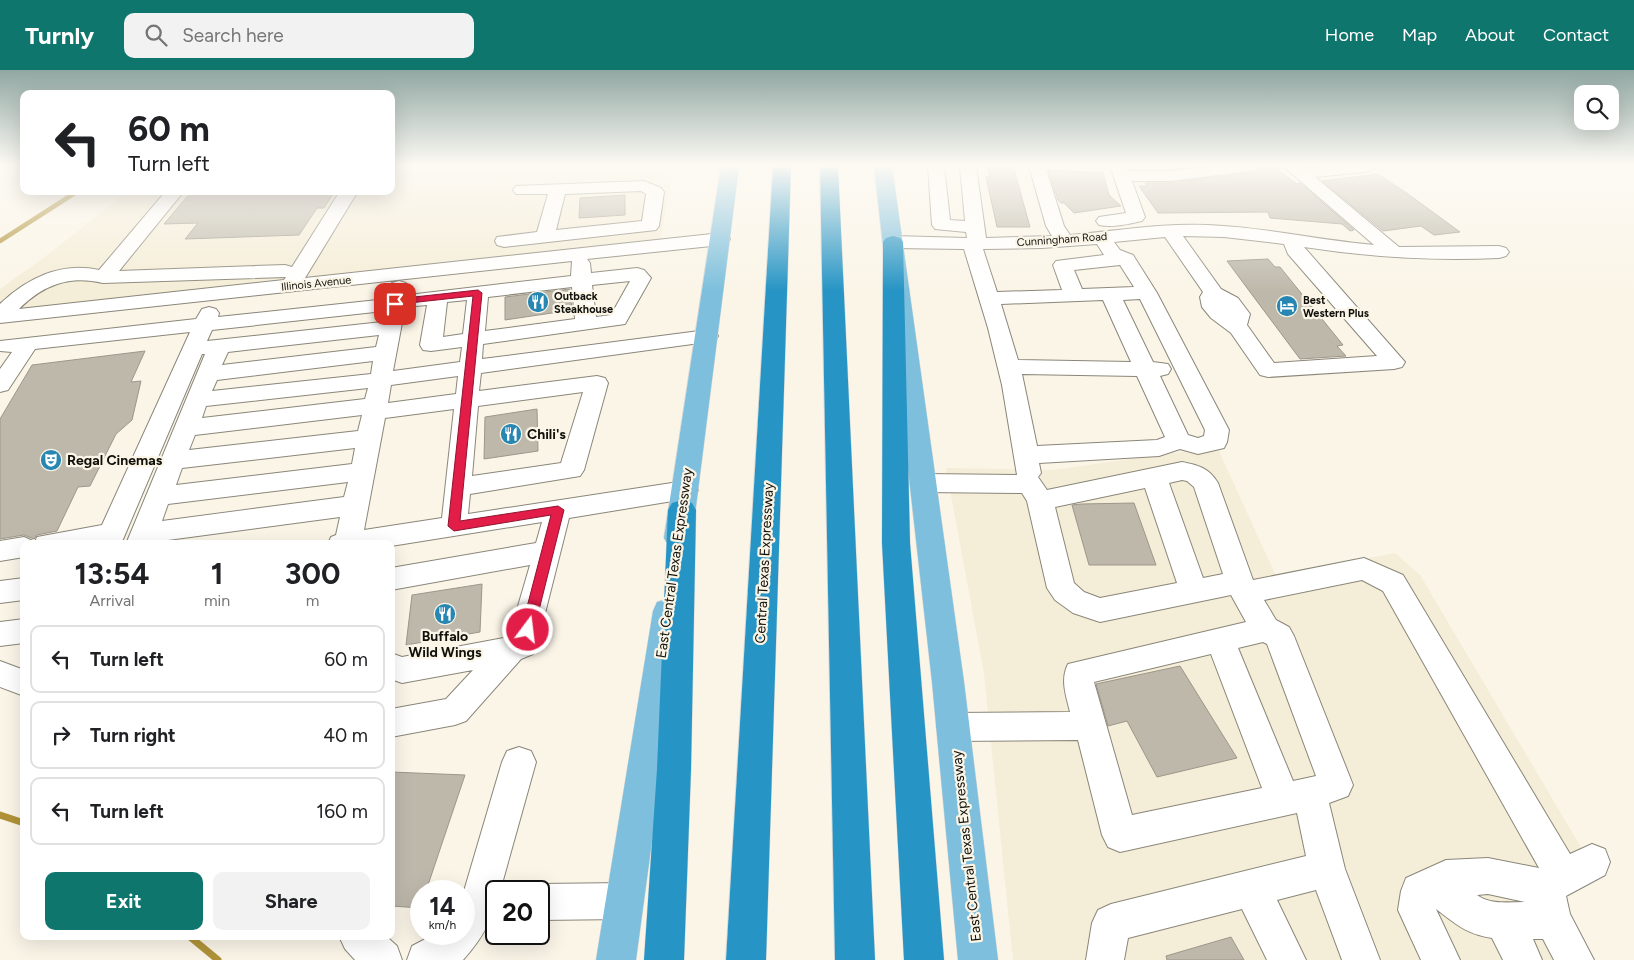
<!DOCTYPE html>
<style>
body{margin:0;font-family:Figtree,sans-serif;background:#f2f2f2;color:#202124;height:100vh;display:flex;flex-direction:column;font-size:19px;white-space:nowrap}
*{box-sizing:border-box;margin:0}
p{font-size:16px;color:#757577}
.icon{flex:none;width:28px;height:28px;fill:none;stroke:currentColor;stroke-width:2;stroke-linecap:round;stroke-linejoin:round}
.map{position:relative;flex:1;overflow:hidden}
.drawer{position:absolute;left:20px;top:470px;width:375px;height:400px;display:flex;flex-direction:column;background:#fff;border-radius:10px;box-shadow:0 5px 20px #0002}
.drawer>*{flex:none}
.guide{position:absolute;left:20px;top:20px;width:375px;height:105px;border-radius:10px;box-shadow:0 5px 20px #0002;background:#fff;color:#202124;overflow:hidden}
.buttons{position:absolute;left:1574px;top:15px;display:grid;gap:10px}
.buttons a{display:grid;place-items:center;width:45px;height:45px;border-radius:10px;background:#fff;box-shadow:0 5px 20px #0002;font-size:25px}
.speed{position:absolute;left:410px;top:810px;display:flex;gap:10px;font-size:25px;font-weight:700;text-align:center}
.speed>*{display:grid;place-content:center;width:65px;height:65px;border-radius:50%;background:#fff;box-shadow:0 5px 20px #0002;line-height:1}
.speed small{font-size:12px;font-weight:400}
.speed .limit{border:2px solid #111;border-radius:8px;background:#fff;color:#111}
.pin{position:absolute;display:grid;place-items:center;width:42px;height:42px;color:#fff;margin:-21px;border-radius:10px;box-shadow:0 2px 8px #0006}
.me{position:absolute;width:55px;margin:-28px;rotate:15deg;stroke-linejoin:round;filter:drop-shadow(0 0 4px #0008)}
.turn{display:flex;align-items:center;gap:18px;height:105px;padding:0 25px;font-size:22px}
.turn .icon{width:65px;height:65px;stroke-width:2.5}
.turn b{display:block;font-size:35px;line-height:42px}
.eta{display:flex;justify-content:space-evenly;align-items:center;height:85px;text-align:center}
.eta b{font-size:30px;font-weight:700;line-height:35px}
.cta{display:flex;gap:10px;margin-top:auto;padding:10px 25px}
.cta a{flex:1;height:58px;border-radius:10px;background:#0f766e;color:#fff;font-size:20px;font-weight:700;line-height:58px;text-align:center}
.cta a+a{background:#f2f2f2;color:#202124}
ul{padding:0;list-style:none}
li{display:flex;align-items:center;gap:15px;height:68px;margin:0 10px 8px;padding:0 15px;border:2px solid #e0e0e0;border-radius:10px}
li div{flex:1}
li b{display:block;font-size:19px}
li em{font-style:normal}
header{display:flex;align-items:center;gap:30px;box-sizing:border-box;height:70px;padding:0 25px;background:#0f766e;color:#fff}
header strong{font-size:24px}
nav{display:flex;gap:28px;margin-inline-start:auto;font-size:18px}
.search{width:350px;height:45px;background:#f2f2f2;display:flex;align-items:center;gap:12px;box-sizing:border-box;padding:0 18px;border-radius:10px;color:#757577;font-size:19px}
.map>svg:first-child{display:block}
.built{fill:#f4edd7}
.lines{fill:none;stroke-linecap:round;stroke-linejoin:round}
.stream-far1{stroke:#b09338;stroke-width:4.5}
.stream{stroke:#b09338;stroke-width:7}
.building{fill:#bdb8aa;stroke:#9c978a}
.minor-casing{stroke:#8a8679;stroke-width:2}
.major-casing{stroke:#d9d9d8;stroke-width:1}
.highway-casing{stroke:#d9d9d8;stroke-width:1}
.minor{fill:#fff;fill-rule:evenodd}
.major{fill:#7dbfdc;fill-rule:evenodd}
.highway{fill:#2694c4;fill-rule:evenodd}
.route{fill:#e11d48;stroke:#92132f}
.labels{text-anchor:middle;stroke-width:4.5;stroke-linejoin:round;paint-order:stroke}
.far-street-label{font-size:11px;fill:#11100b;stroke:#faf5e7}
.far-poi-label{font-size:11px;font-weight:bold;fill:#11100b;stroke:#faf5e7;text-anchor:start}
.poi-label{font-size:14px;font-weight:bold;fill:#11100b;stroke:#faf5e7;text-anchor:start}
.street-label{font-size:14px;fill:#11100b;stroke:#faf5e7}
</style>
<header>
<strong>Turnly</strong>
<div class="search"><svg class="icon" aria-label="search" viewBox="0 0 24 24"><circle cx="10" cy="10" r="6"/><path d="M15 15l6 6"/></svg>Search here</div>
<nav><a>Home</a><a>Map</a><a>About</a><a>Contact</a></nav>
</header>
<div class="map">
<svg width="1634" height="890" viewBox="0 0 1634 890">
<rect width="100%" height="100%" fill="#faf5e7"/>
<g class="built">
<polygon points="391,96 673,96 661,170 0,241 0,219 46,186 128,121 391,121"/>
<polygon points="1217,377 1276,506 1395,483 1420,505 1582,779 1543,797 1558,890 1013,890 984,604 946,398 1053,400"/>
</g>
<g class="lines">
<polyline class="stream-far1" points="0,171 78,121"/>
<g class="stream">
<polyline points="0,745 24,753"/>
<polyline points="189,866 218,890"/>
</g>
</g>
<g class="building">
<polygon points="988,96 1013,96 1030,157 997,157 986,107 990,107"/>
<polygon points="1273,96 1297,114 1300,113 1354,160 1350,161 1342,154 1270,148 1268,142 1158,143 1139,116 1147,116 1145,113 1170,113 1251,103 1257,102 1260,98"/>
<polygon points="1048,100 1103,103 1109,125 1121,136 1074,143 1064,133 1061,133 1058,130"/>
<polygon points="1378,104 1408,124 1460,162 1434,165 1421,156 1383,161 1322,111"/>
<polygon points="192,121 335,121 324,138 317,138 299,165 185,169 198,153 164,154"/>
<polygon points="625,125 625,145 579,148 580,128"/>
<polygon points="1268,189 1275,197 1280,197 1343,275 1337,276 1346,286 1300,289 1227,191"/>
<polygon points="570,219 572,240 505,250 505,227"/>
<polygon points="145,281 131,312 141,311 132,350 116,364 90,416 78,417 57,461 37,465 34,469 24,465 0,469 0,349 32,295"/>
<polygon points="537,339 538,381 484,389 485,347"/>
<polygon points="1134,433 1156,495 1089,495 1072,435 1081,434"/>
<polygon points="482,514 480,562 406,575 412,525"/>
<polygon points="1180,596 1237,688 1157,707 1127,651 1108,656 1096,614"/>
<polygon points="391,702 465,705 426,821 421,821 421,838 391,836"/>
<polygon points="1231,867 1244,890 1167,890 1166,886"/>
</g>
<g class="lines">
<g class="minor-casing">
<g id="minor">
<path d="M928,96H944L950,150L965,151L960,96H976L986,168L1052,166L1046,156L1029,96H1045L1064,156L1070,165C1116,161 1161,153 1207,155C1263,157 1318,170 1374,175L1283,96H1301L1304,99L1327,96H1372L1370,101L1364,102L1315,107L1399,177L1499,176L1506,178L1509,182L1506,186L1499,188C1433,191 1369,187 1304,177L1405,292L1402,297L1394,299L1268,307L1260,305L1231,263L1211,248L1202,237L1200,227L1203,222L1165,167L1114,172L1120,180L1133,185L1157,223L1229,360L1227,372L1224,378L1198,384L1180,379L1159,386L1039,393L1041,403L1038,407L1047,420L1182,392C1198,395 1209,398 1218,413L1253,510L1364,488L1403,505L1570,784L1592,774L1605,779L1610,792L1605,805L1566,826L1570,844L1594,890H1554L1543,869H1533L1542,890H1503L1492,868C1466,864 1456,854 1436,839L1460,890H1421L1398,840L1401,821L1406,808L1446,790L1488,788L1539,798L1383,521L1362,510L1264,530L1276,550L1289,557L1294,566L1353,715L1348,726L1329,733L1345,799L1380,890H1342L1316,820L1277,830L1306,890H1267L1242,839L1128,868L1124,890H1086L1092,853L1098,840L1111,834L1306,786L1297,743L1120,782L1108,777L1102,765L1078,670L953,671L942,667L937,657L942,647L953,643L1070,642C1066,625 1060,610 1068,594L1246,552L1231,525L1100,552L1073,543L1055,530L1047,518L1027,431L1022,423L923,422L914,419L910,413L914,407L923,404L1017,405L1002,315L988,258L964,179L893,178L886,176L884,172L886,168L893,166L967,168L966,162L935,159L932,155ZM1183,166L1224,167L1284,174L1288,184L1377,286L1274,293L1247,255L1250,244L1238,228L1221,219ZM1097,174L1104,185L1056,191L1053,195L1062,220L997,222L983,179L1042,178ZM1120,195L1134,217L1082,219L1074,200ZM1140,229L1205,360L1204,366L1198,368L1188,365L1160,306L1168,304L1171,299L1168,294L1153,292L1123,230ZM1103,230L1131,292L1018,290L1001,234ZM1022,304L1137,306L1165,367L1157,370L1037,376ZM1182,410L1187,411L1194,417L1223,504L1203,508L1169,413ZM1145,418L1177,513L1100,528L1084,522L1074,513L1055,437ZM1263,572L1267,574L1316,706L1293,711L1238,578ZM1211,584L1262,718L1132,745L1094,612ZM1488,824L1525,832C1509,832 1490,835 1477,825Z"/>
<path d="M1110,96H1126L1128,101H1170L1209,96H1259L1257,100L1251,101L1170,111H1132L1145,147L1142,151C1129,154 1112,158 1099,155L1096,151L1099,147L1126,143Z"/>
<path d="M644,111L661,118L664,122L659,156L656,160L504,177L497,175L495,171L497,167L537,162L548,124H516L513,120L516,116ZM641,121L646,124L642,151L556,160L565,124Z"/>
<path d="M166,121H184L119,201L285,195L292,197L340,121H358L305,208L721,163L728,165L730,169L728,173L721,175L587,189L590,193L591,203L637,198L644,200L651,208L625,254L483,274L482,289L707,260L715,261L718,266L715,271L707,272L481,303L479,321L597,306L605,308L608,313L584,400L580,406L470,424L468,444L685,411L694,414L698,420L694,426L685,429L569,448L537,575L533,584L521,589L466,651L455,655L391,667V639L446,629L473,600L402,613L391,609V583L402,587L509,567L530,495L391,520V498L536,473L542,452L391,476V474H328L331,467L336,465L340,447L153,472V474H126L205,284H202L121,474H24V487L0,491V471L24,467L35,472L37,467L102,455L190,262L35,279L8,320L0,322V299L12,282L0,281V271L196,249L202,239L209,237L216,239L219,243L218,247L387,229L392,213L399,211L406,213L409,217L408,225L571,206L572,191L0,253V234C26,209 61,191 99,200ZM286,207L284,210L19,239C43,215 69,205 103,213ZM630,211L611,245L596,247L592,215ZM572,217L575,249L485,261L488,227ZM467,230L463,264L443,267L447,232ZM427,235L420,275L423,280L431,281L462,277L460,292L393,301L405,237ZM384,241L382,252L207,271L212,260ZM379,265L376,277L222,295L228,282ZM373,291L371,304L212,321L217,310ZM458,306L456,324L388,333L391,315ZM368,318L365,329L202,348L206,336ZM583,322L561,393L472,406L478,336ZM454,339L442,448L364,460L385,348ZM362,345L358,361L189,380L195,365ZM355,378L352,394L176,415L182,398ZM348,412L344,427L162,451L168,434Z"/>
<polygon points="24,508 24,530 0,533 0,511"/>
<polygon points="24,549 24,573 0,576 0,552"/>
<polygon points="0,591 24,600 24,626 0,617"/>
<path d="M519,677L531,681L536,692L500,821H496C496,848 480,871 463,890H407L412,876L435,864H464V821L502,692L507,681Z"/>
<polygon points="625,813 638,818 643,831 638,844 625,849 539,850 539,821 525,821 526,819 539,814"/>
<polygon points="339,866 386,866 397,876 402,890 355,890 345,879"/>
</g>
</g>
<g class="major-casing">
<g id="major">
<polygon points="721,96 739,96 692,468 688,475 678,479 668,475 664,468"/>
<polygon points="874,96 892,96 964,612 998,890 958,890 932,612"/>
<polygon points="668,529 679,532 683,541 636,890 596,890 653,541 657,532"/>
</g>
</g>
<g class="highway-casing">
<g id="highway">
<polygon points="773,96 791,96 766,890 726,890"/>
<polygon points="820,96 838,96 875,890 835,890"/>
<polygon points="893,166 900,168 903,172 910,473 944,890 904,890 882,473 883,172 886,168"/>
<polygon points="682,430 692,433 696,440 691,699 684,890 644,890 657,699 668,440 672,433"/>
</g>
</g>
<use href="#minor" class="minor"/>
<use href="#major" class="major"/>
<use href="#highway" class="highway"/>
</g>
<linearGradient id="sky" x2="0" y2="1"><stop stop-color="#91a7a2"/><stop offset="0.43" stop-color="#fdfaf4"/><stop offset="1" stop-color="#fdfaf4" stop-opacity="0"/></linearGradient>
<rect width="1634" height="221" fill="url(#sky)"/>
<polygon class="route" points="478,220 482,223 460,451 558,436 564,440 534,560 532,564 528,565 523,564 521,560 551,445 454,461 448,456 473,226 400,234 395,237 391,234 393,230 396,229"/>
<defs>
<g id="restaurant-disc" transform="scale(1.125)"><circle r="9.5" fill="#2787b2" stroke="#faf5e7"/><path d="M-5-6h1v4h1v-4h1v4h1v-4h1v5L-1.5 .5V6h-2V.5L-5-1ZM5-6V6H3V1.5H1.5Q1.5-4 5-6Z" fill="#fff"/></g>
<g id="hotel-disc" transform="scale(1.125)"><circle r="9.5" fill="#2787b2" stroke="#faf5e7"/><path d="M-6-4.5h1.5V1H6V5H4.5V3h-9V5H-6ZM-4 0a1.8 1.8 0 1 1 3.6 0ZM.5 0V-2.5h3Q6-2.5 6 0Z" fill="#fff"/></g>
<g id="theatre-disc" transform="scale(1.125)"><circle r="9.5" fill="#2787b2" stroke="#faf5e7"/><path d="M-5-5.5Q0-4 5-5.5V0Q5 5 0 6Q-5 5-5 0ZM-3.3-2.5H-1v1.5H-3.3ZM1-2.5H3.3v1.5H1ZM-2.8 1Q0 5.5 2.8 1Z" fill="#fff"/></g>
</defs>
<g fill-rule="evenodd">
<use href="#restaurant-disc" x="538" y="232"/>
<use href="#hotel-disc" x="1287" y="236"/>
<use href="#restaurant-disc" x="511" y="364"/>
<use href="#theatre-disc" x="51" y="390"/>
<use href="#restaurant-disc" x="445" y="544"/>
</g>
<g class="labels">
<g class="far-street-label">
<text transform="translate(1062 169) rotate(-4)" y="4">Cunningham Road</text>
<text transform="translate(316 213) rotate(-6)" y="4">Illinois Avenue</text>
</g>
<g class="far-poi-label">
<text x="554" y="230">Outback<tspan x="554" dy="13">Steakhouse</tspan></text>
<text x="1303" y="234">Best<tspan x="1303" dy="13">Western Plus</tspan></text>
</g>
<g class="poi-label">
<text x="527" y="369">Chili's</text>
<text x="67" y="395">Regal Cinemas</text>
<text x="445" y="571" text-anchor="middle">Buffalo<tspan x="445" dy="16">Wild Wings</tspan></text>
</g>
<g class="street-label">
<text transform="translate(674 493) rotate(-82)" y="5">East Central Texas Expressway</text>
<text transform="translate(764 493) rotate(-87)" y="5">Central Texas Expressway</text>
<text transform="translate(966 776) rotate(-96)" y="5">East Central Texas Expressway</text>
</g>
</g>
</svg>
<div class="buttons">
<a><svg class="icon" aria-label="search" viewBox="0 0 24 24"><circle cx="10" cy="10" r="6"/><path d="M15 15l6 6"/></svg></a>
</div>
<div class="speed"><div>14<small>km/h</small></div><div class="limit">20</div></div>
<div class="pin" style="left:395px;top:234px;background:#d93025"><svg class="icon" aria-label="arrive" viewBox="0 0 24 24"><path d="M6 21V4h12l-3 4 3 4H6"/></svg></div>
<svg class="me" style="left:528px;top:560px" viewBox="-20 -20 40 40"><circle r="17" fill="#e11d48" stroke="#fff" stroke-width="3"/><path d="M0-11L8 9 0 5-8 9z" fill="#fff"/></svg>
<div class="guide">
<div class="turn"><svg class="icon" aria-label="left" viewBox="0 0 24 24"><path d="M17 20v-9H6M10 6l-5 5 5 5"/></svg><div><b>60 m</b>Turn left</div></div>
</div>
<section class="drawer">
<div class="eta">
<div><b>13:54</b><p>Arrival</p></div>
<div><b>1</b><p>min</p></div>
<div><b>300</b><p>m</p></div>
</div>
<ul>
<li><svg class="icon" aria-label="left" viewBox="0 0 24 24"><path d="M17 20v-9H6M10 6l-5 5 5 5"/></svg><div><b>Turn left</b></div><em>60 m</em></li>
<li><svg class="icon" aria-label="right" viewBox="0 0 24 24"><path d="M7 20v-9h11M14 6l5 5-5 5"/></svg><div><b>Turn right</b></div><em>40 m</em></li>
<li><svg class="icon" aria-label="left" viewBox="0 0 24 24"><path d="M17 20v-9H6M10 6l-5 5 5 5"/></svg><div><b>Turn left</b></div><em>160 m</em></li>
</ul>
<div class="cta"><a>Exit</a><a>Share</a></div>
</section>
</div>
